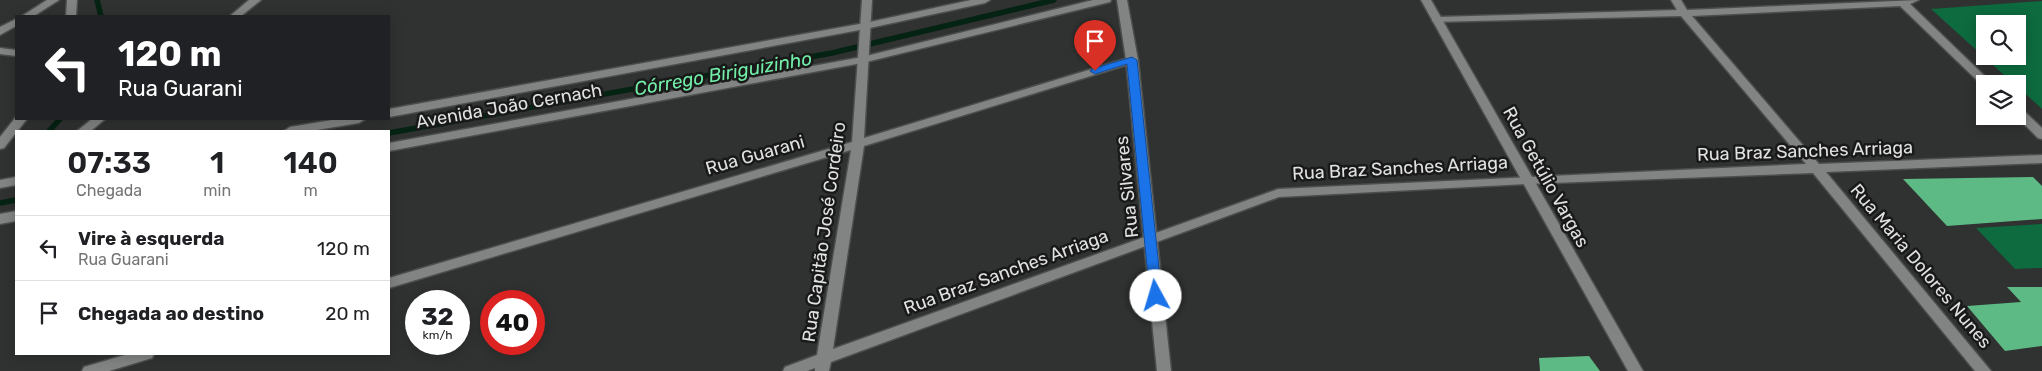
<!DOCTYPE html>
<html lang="pt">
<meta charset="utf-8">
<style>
body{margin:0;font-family:Rubik,sans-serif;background:#f2f2f2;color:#202124;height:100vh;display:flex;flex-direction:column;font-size:19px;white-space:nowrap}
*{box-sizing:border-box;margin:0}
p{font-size:16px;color:#757577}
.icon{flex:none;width:28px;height:28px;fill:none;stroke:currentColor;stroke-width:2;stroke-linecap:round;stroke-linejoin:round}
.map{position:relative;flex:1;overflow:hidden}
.sheet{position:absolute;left:15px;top:130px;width:375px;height:225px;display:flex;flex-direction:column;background:#fff;border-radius:0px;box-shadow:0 2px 12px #0003}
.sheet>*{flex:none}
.banner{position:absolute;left:15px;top:15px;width:375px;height:105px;border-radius:0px;box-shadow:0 2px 12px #0003;background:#202124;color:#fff;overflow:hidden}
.fabs{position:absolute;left:1976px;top:15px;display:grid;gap:10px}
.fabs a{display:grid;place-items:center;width:50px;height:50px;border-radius:0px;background:#fff;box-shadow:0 2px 12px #0003;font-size:25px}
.speed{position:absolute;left:405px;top:290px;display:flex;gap:10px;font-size:25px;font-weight:700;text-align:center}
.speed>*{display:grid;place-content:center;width:65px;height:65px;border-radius:50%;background:#fff;box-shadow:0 2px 12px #0003;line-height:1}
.speed small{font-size:12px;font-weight:400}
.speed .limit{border:8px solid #d22;background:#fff;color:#111}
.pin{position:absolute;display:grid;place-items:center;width:42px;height:42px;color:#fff;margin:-51px -21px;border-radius:50% 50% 50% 0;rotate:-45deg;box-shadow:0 0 5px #0007}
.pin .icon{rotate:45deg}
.me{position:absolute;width:55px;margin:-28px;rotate:354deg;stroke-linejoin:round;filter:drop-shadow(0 0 4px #0008)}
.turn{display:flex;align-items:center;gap:18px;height:105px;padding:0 20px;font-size:22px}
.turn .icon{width:65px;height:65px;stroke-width:2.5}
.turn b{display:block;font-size:35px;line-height:42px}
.eta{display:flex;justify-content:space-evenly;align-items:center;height:85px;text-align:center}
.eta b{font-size:30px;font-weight:600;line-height:35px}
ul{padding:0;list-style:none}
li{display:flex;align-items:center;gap:15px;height:65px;padding:0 20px;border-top:1px solid #e0e0e0}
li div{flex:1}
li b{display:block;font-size:19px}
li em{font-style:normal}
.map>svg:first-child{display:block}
.green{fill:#0d6b3f;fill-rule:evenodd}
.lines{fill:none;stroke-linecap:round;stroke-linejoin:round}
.stream{stroke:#052313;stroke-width:5.5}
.building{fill:#5dba84}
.minor-casing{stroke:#4b4e4c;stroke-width:3}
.tertiary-casing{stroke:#4b4e4c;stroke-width:3}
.secondary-casing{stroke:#4b4e4c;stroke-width:3}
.minor{fill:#818482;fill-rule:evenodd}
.tertiary{fill:#818482;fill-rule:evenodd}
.secondary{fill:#818482;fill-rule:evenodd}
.route{fill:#1a73e8;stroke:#114b97}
.labels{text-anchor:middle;stroke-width:5;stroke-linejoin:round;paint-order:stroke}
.street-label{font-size:18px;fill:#e0e2e1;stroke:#181918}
.water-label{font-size:19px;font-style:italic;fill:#72eda7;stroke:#181918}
</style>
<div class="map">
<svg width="2042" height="371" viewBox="0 0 2042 371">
<rect width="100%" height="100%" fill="#2f3230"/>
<g class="green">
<path d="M2042,1V109L2018,87V84H2014L1931,9ZM1985,24H2018V56H1985Z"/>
<polygon points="2042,224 2042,268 2015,269 1976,228"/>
</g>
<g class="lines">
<g class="stream">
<polyline points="97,0 101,16"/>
<polyline points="49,131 60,119"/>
<polyline points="389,133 832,53 1054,0"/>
<polyline points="0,203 16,200"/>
</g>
</g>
<g class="building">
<polygon points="2033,177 2042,186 2042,219 1947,226 1903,179"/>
<polygon points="2007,287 2042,287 2042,346 2005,351 1967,306 2021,302"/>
<polygon points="1589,356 1600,371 1540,371 1539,358"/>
</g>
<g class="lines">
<g class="minor-casing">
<g id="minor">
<polygon points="67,0 77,0 76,16 66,16"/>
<polygon points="249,0 261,0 241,16 230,16"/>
<polygon points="862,0 872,0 864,138 1128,58 1136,58 1138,60 1136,62 864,146 833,349 1278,189 1806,164 1681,16 1433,22 1432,20 1433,18 1437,17 1677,10 1671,0 1681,0 1687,10 1919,0 1910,4 1993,84 1985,84 1984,87 1900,6 1692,16 1819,164 2042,155 2042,163 1826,172 1991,371 1975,371 1813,173 1527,184 1279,197 831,362 829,371 815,371 815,368 807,371 783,371 785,367 817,355 851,150 389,288 389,278 852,142"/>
<polygon points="0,48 16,50 16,56 0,54"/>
<polygon points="2018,108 2022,109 2042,128 2042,139 2038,138 2016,116 2018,116"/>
<polygon points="16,117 16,119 27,119 4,148 0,149 0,137"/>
<polygon points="92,119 105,119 91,131 77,131"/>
<polygon points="128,354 154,354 152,358 109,371 82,371 84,367"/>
</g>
</g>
<g class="tertiary-casing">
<g id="tertiary">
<polygon points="47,0 59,0 34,16 22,16"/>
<polygon points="1117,0 1127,0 1138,60 1171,371 1157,371 1126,60"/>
<polygon points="1421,0 1431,0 1643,371 1628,371"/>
<polygon points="16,19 16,26 0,35 0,27"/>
</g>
</g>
<g class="secondary-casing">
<g id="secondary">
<polygon points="971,0 990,0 985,3 865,29 389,117 389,109 865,23"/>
<polygon points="1093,0 1111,0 1110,2 862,63 389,151 389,143 862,57"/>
<polygon points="338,119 365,119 359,123 311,131 284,131 290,127"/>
<polygon points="16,177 16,185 0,188 0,180"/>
<polygon points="16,211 16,221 0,224 0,214"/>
</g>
</g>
<use href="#minor" class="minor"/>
<use href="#tertiary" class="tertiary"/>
<use href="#secondary" class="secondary"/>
</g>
<polygon class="route" points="1132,57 1137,60 1162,296 1160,299 1151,299 1150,296 1127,64 1095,74 1090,71 1092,69"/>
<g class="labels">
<g class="street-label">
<text transform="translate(509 106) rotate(-10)" y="6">Avenida João Cernach</text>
<text transform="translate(1805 151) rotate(-2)" y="6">Rua Braz Sanches Arriaga</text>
<text transform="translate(755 155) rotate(-16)" y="6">Rua Guarani</text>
<text transform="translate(1400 168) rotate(-3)" y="6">Rua Braz Sanches Arriaga</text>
<text transform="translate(1546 177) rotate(61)" y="6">Rua Getúlio Vargas</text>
<text transform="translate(1127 187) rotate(-96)" y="6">Rua Silvares</text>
<text transform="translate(824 232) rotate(-82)" y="6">Rua Capitão José Cordeiro</text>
<text transform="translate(1921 266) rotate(50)" y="6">Rua Maria Dolores Nunes</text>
<text transform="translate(1006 272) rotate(-20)" y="6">Rua Braz Sanches Arriaga</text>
</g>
<g class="water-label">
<text transform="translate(723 73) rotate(-10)" y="7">Córrego Biriguizinho</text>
</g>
</g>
</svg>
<div class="fabs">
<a><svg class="icon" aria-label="search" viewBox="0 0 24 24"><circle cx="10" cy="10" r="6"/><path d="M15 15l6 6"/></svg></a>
<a><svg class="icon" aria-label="layers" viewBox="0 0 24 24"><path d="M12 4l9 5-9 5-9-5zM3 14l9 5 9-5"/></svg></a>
</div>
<div class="speed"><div>32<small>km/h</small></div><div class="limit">40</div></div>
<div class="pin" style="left:1095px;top:71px;background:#d93025"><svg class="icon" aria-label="arrive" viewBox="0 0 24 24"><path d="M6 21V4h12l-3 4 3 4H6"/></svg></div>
<svg class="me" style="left:1156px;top:296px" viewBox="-20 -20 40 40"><circle r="19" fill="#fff"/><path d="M0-13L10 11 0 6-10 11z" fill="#1a73e8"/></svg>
<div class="banner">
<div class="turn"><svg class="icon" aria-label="left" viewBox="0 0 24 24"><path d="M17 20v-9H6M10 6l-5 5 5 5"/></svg><div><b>120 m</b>Rua Guarani</div></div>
</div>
<section class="sheet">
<div class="eta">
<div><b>07:33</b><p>Chegada</p></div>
<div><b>1</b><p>min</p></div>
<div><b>140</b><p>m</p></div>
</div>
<ul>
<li><svg class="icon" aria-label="left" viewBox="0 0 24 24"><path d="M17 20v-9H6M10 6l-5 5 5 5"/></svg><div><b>Vire à esquerda</b><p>Rua Guarani</p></div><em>120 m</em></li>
<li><svg class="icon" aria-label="arrive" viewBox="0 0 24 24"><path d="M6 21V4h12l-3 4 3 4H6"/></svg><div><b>Chegada ao destino</b></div><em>20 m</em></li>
</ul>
</section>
</div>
